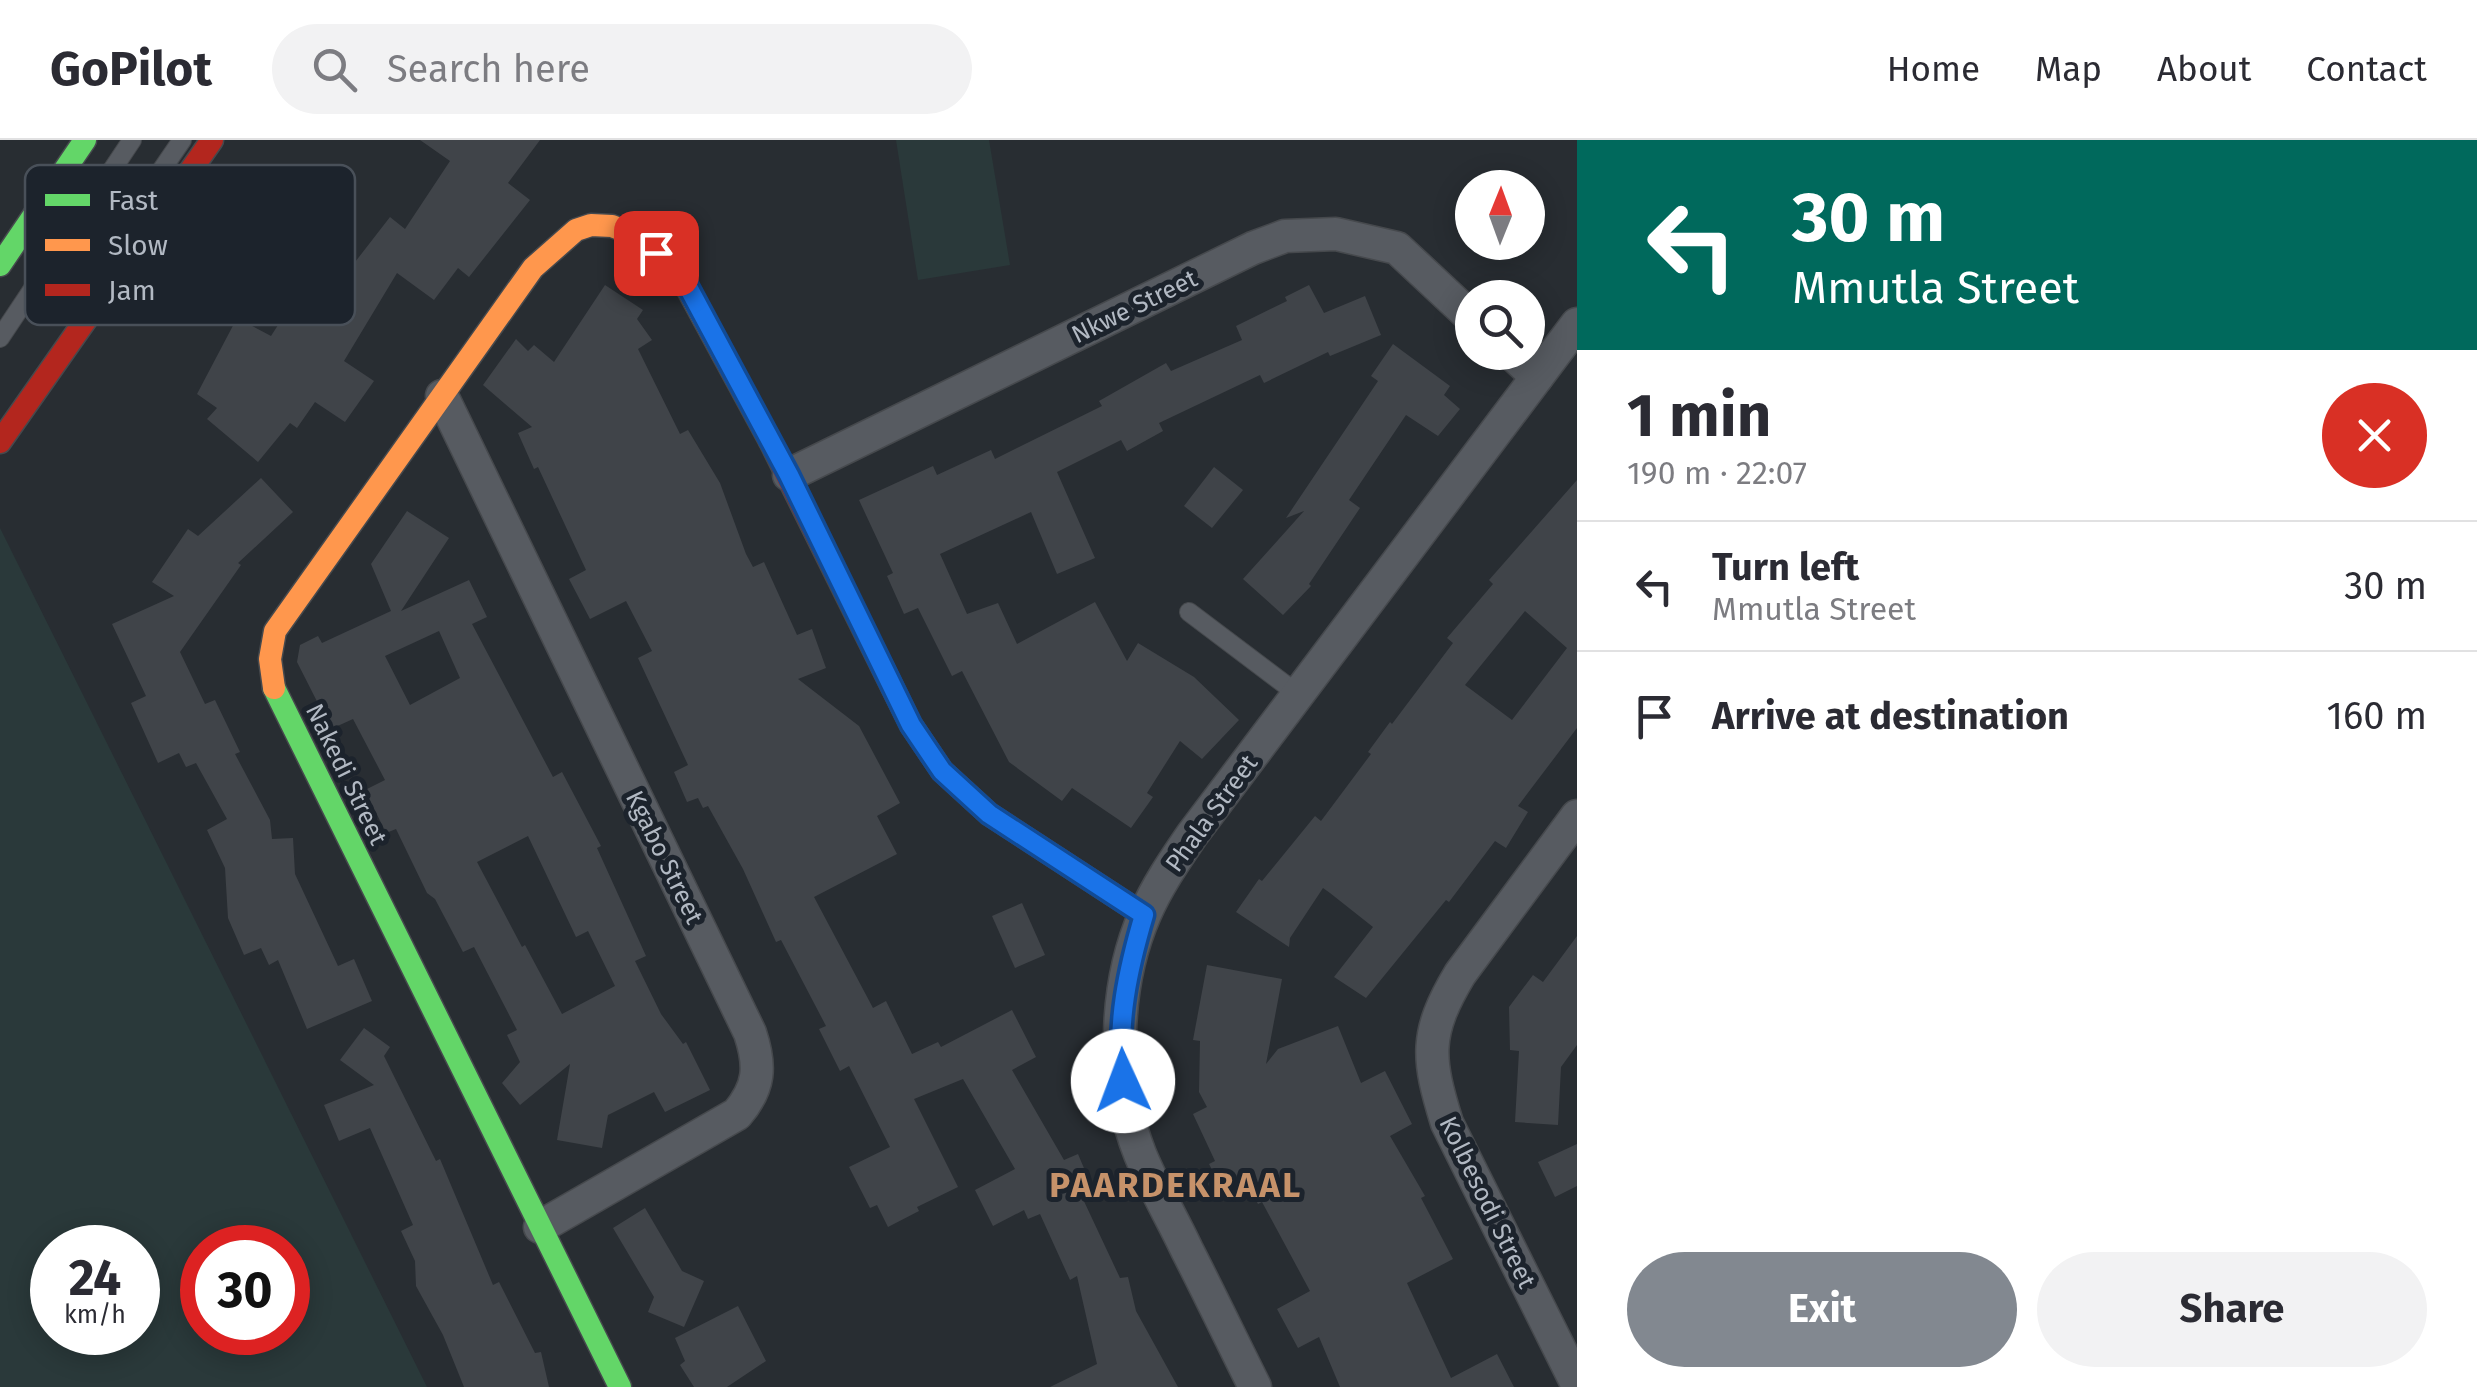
<!DOCTYPE html>
<meta charset="utf-8">
<style>
body{margin:0;font-family:"Fira Sans",sans-serif;background:#f2f2f3;color:#2b2b33;height:100vh;display:flex;flex-direction:column;font-size:38px;white-space:nowrap}
*{box-sizing:border-box;margin:0}
p{font-size:32px;color:#7c7c81}
.icon{flex:none;width:55px;height:55px;fill:none;stroke:currentColor;stroke-width:2;stroke-linecap:round;stroke-linejoin:round}
.map{position:relative;flex:1;overflow:hidden}
.panel{display:flex;flex-direction:column;background:#fff;width:900px}
.panel>*{flex:none}
.hud{background:#00695c;color:#fff;overflow:hidden}
.needle{width:65px;rotate:1deg}
.fabs{position:absolute;left:1455px;top:30px;display:grid;gap:20px}
.fabs a{display:grid;place-items:center;width:90px;height:90px;border-radius:50%;background:#fff;box-shadow:0 5px 25px #0003;font-size:50px}
.speed{position:absolute;left:30px;top:1085px;display:flex;gap:20px;font-size:50px;font-weight:700;text-align:center}
.speed>*{display:grid;place-content:center;width:130px;height:130px;border-radius:50%;background:#fff;box-shadow:0 5px 25px #0003;line-height:1}
.speed small{font-size:25px;font-weight:400}
.speed .limit{border:15px solid #d22;background:#fff;color:#111}
.pin{position:absolute;display:grid;place-items:center;width:85px;height:85px;color:#fff;margin:-42px;border-radius:20px;box-shadow:0 5px 15px #0006}
.me{position:absolute;width:110px;margin:-55px;rotate:358deg;stroke-linejoin:round;filter:drop-shadow(0 0 8px #0008)}
.turn{display:flex;align-items:center;gap:35px;height:210px;padding:0 50px;font-size:45px}
.turn .icon{width:130px;height:130px;stroke-width:2.5}
.turn b{display:block;font-size:70px;line-height:85px}
.round{display:grid;place-items:center;flex:none;width:105px;height:105px;border-radius:52px;background:#f2f2f3}
.headline{display:flex;align-items:center;justify-content:space-between;height:170px;padding:0 50px}
h1{font-size:60px;font-weight:700;line-height:75px}
.cta{display:flex;gap:20px;margin-top:auto;padding:20px 50px}
.cta a{flex:1;height:115px;border-radius:60px;background:#828890;color:#fff;font-size:40px;font-weight:700;line-height:115px;text-align:center}
.cta a+a{background:#f2f2f3;color:#2b2b33}
ul{padding:0;list-style:none}
li{display:flex;align-items:center;gap:30px;height:130px;padding:0 50px;border-top:2px solid #e1e1e2}
li div{flex:1}
li b{display:block;font-size:38px}
li em{font-style:normal}
header{display:flex;align-items:center;gap:60px;box-sizing:border-box;height:140px;padding:0 50px;background:#fff;border-bottom:2px solid #e1e1e2}
header strong{font-size:48px}
nav{display:flex;gap:55px;margin-inline-start:auto;font-size:35px}
.search{width:700px;height:90px;background:#f2f2f3;display:flex;align-items:center;gap:25px;box-sizing:border-box;padding:0 35px;border-radius:55px;color:#7c7c81;font-size:38px}
main{display:flex;flex:1;min-height:0}
.map>svg:first-child{display:block}
.green{fill:#2a393a;fill-rule:evenodd}
.building{fill:#404449;fill-rule:evenodd}
.lines{fill:none;stroke-linecap:round;stroke-linejoin:round}
.lane-casing{stroke:#46494d;stroke-width:20}
.street-casing{stroke:#46494d;stroke-width:35}
.fast-casing{stroke:#46494d;stroke-width:25}
.slow-casing{stroke:#46494d;stroke-width:25}
.jam-casing{stroke:#46494d;stroke-width:25}
.lane{stroke:#575b61;stroke-width:18}
.street{stroke:#575b61;stroke-width:32}
.fast{stroke:#63d668;stroke-width:22}
.slow{stroke:#ff974d;stroke-width:22}
.jam{stroke:#b3261e;stroke-width:22}
.route-casing{stroke:#114b97;stroke-width:25}
.route{stroke:#1a73e8;stroke-width:18}
.labels{text-anchor:middle;stroke-width:10;stroke-linejoin:round;paint-order:stroke}
.street-label{font-size:25px;fill:#b2b9c3;stroke:#1c232c}
.district-label{font-size:35px;font-weight:bold;letter-spacing:2.5px;fill:#c6926a;stroke:#1c232c}
.key{fill:#1c232c;stroke:#495059;stroke-width:2.5}
.key-label{font-size:28px;fill:#b2b9c3}
</style>
<header>
<strong>GoPilot</strong>
<div class="search"><svg class="icon" aria-label="search" viewBox="0 0 24 24"><circle cx="10" cy="10" r="6"/><path d="M15 15l6 6"/></svg>Search here</div>
<nav><a>Home</a><a>Map</a><a>About</a><a>Contact</a></nav>
</header>
<main>
<div class="map">
<svg width="1577" height="1247" viewBox="0 0 1577 1247">
<rect width="100%" height="100%" fill="#282d32"/>
<g class="green">
<polygon points="896,0 989,0 1010,125 918,140"/>
<path d="M0,388L427,1247H0ZM52,1108H138V1192H52ZM202,1108H288V1192H202Z"/>
</g>
<g class="building">
<polygon points="420,0 540,0 508,43 530,60 469,137 458,128 434,160 397,133 344,221 374,241 345,282 315,262 297,288 290,283 258,322 207,279 217,268 197,254 237,178 271,196 305,143 269,115 290,88 352,126 390,77 405,89 450,21"/>
<polygon points="605,145 643,170 637,179 652,200 638,209 680,294 688,290 720,343 746,414 753,427 764,422 797,495 812,489 826,528 798,539 859,586 900,663 877,676 897,714 814,757 873,868 886,861 912,914 938,902 941,907 1012,870 1036,917 1012,930 1064,1020 1078,1014 1094,1052 1082,1057 1120,1138 1128,1137 1136,1171 1178,1247 1050,1247 1097,1224 1077,1136 1070,1140 1040,1074 1028,1079 1024,1070 993,1086 975,1050 1015,1029 963,939 914,959 958,1047 917,1067 919,1071 888,1087 877,1065 870,1068 849,1027 890,1007 849,926 840,931 819,889 826,886 781,800 776,802 743,729 708,666 703,668 698,658 687,662 674,632 688,625 638,518 652,511 626,461 590,479 569,439 586,430 538,327 534,329 518,293 532,287 483,245 516,199 528,211 534,205 554,222"/>
<polygon points="1309,145 1324,173 1365,156 1381,195 1330,216 1328,212 1264,243 1260,235 1159,283 1163,291 1127,311 1121,300 1057,332 1095,418 1057,434 1031,372 940,414 967,474 998,463 1017,504 1095,462 1127,521 1138,503 1194,537 1239,580 1202,619 1180,601 1147,653 1153,657 1131,688 1072,648 1062,661 1009,622 962,531 952,536 918,468 904,474 887,436 893,433 859,360 933,326 937,335 991,310 995,319 1102,266 1099,261 1166,223 1171,231 1242,200 1236,186 1287,161 1285,157"/>
<polygon points="1393,204 1450,246 1444,255 1460,269 1438,296 1406,275 1349,360 1360,368 1309,444 1311,446 1283,475 1243,439 1304,371 1286,378 1378,241 1371,236"/>
<polygon points="1214,327 1243,350 1212,388 1184,366"/>
<polygon points="261,338 293,372 238,423 241,425 180,512 205,564 215,560 240,612 235,614 270,680 272,699 293,698 295,734 338,826 354,819 372,861 307,889 278,820 269,825 261,808 244,815 228,778 225,728 207,690 227,679 196,623 186,627 179,613 158,623 131,563 146,556 112,484 174,456 152,442 188,389 198,396"/>
<path d="M1577,340V588L1518,666L1528,672L1506,708L1495,701L1449,762L1446,760L1366,858L1334,837L1373,787L1330,753L1323,748L1290,798L1289,807L1236,772L1259,739L1262,741L1315,676L1321,681L1371,614L1368,612L1390,582L1392,584L1453,503L1447,498L1493,444L1489,440ZM1525,471L1567,508L1512,580L1465,545Z"/>
<path d="M407,371L449,398L401,471L469,440L487,477L472,484L553,637L562,632L601,706L597,708L646,816L635,821L661,874L683,904L686,902L710,950L665,972L654,952L608,975L602,1008L557,1000L570,924L520,965L502,943L520,922L507,895L517,890L474,807L463,812L435,759L427,753L396,689L386,693L365,650L385,640L353,579L331,589L297,522L300,505L318,496L322,503L391,471L371,424ZM439,491L460,538L410,565L385,516ZM528,696L576,797L588,791L615,846L562,874L525,805L522,807L477,722Z"/>
<polygon points="1022,763 1045,815 1015,828 992,776"/>
<polygon points="1577,796 1577,905 1561,927 1558,985 1515,982 1519,911 1510,910 1509,867 1533,835 1543,842"/>
<polygon points="1207,825 1282,839 1266,924 1278,909 1338,886 1361,943 1385,931 1412,984 1390,996 1425,1056 1421,1058 1453,1119 1407,1143 1451,1238 1497,1214 1514,1247 1340,1247 1319,1197 1298,1208 1277,1169 1310,1151 1262,1062 1258,1064 1250,1048 1227,1059 1209,1024 1215,1021 1193,974 1207,967 1199,952 1200,901 1193,900"/>
<polygon points="364,888 390,907 384,916 436,1021 440,1019 493,1145 499,1142 535,1213 541,1212 549,1247 464,1247 443,1195 416,1146 415,1121 401,1091 413,1085 370,988 339,1001 324,965 374,945 340,920"/>
<polygon points="1577,1004 1577,1046 1555,1057 1538,1022"/>
<polygon points="645,1068 682,1131 704,1141 684,1187 648,1172 654,1157 613,1088"/>
<polygon points="738,1166 766,1221 727,1247 694,1247 680,1225 685,1221 675,1198"/>
</g>
<g class="lines">
<g class="lane-casing">
<g id="lane">
<polyline points="126,82 182,0"/>
<polyline points="0,198 132,0"/>
<polyline points="1189,472 1299,555"/>
</g>
</g>
<g class="street-casing">
<g id="street">
<polyline points="1510,212 1537,237"/>
<path d="M442,256L750,893C761,926 760,947 737,974L540,1087"/>
<polyline points="789,335 1253,108 1285,96 1336,94 1397,108 1472,178"/>
<path d="M1577,676L1460,834C1424,894 1427,918 1447,983L1577,1244"/>
<path d="M1255,1247C1232,1201 1210,1155 1187,1110C1172,1078 1153,1046 1140,1014C1111,941 1114,845 1145,774C1157,746 1175,720 1192,695L1577,184"/>
</g>
</g>
<g class="fast-casing">
<g id="fast">
<polyline points="0,125 85,0"/>
<polyline points="274,548 620,1247"/>
</g>
</g>
<g class="slow-casing">
<polyline id="slow" points="274,548 270,519 275,491 533,128 576,90 591,85 612,86 632,94 679,133 770,301"/>
</g>
<g class="jam-casing">
<g id="jam">
<polyline points="770,301 911,585 942,631 989,674 1144,775"/>
<polyline points="0,302 212,0"/>
</g>
</g>
<use href="#lane" class="lane"/>
<use href="#street" class="street"/>
<use href="#fast" class="fast"/>
<use href="#slow" class="slow"/>
<use href="#jam" class="jam"/>
</g>
<g class="lines">
<g class="route-casing">
<path id="route" d="M656,113L680,132L789,335L911,585L942,631L989,674L1144,775C1128,829 1116,884 1123,941"/>
</g>
<use href="#route" class="route"/>
</g>
<g class="labels">
<g class="street-label">
<text transform="translate(1134 166) rotate(-26)" y="9">Nkwe Street</text>
<text transform="translate(347 634) rotate(64)" y="9">Nakedi Street</text>
<text transform="translate(1211 673) rotate(-54)" y="9">Phala Street</text>
<text transform="translate(665 717) rotate(64)" y="9">Kgabo Street</text>
<text transform="translate(1488 1062) rotate(64)" y="9">Kolbesodi Street</text>
</g>
<g class="district-label">
<text x="1176" y="1057">PAARDEKRAAL</text>
</g>
</g>
<rect x="25" y="25" width="330" height="160" rx="15" class="key"/>
<rect x="45" y="54" width="45" height="12" fill="#63d668"/>
<rect x="45" y="99" width="45" height="12" fill="#ff974d"/>
<rect x="45" y="144" width="45" height="12" fill="#b3261e"/>
<g class="key-label">
<text x="108" y="70">Fast</text>
<text x="108" y="115">Slow</text>
<text x="108" y="160">Jam</text>
</g>
</svg>
<div class="fabs">
<a><svg class="needle" viewBox="-14 -14 28 28"><path d="M0-13l5 13h-10z" fill="#e53935"/><path d="M0 13l5-13h-10z" fill="#7c7c81"/></svg></a>
<a><svg class="icon" aria-label="search" viewBox="0 0 24 24"><circle cx="10" cy="10" r="6"/><path d="M15 15l6 6"/></svg></a>
</div>
<div class="speed"><div>24<small>km/h</small></div><div class="limit">30</div></div>
<div class="pin" style="left:656px;top:113px;background:#d93025"><svg class="icon" aria-label="arrive" viewBox="0 0 24 24"><path d="M6 21V4h12l-3 4 3 4H6"/></svg></div>
<svg class="me" style="left:1123px;top:941px" viewBox="-20 -20 40 40"><circle r="19" fill="#fff"/><path d="M0-13L10 11 0 6-10 11z" fill="#1a73e8"/></svg>
</div>
<section class="panel">
<div class="hud">
<div class="turn"><svg class="icon" aria-label="left" viewBox="0 0 24 24"><path d="M17 20v-9H6M10 6l-5 5 5 5"/></svg><div><b>30 m</b>Mmutla Street</div></div>
</div>
<div class="headline"><div><h1>1 min</h1><p>190 m · 22:07</p></div><a class="round" style="background:#d93025;color:#fff"><svg class="icon" aria-label="close" viewBox="0 0 24 24"><path d="M6 6l12 12M18 6L6 18"/></svg></a></div>
<ul>
<li><svg class="icon" aria-label="left" viewBox="0 0 24 24"><path d="M17 20v-9H6M10 6l-5 5 5 5"/></svg><div><b>Turn left</b><p>Mmutla Street</p></div><em>30 m</em></li>
<li><svg class="icon" aria-label="arrive" viewBox="0 0 24 24"><path d="M6 21V4h12l-3 4 3 4H6"/></svg><div><b>Arrive at destination</b></div><em>160 m</em></li>
</ul>
<div class="cta"><a>Exit</a><a>Share</a></div>
</section>
</main>
